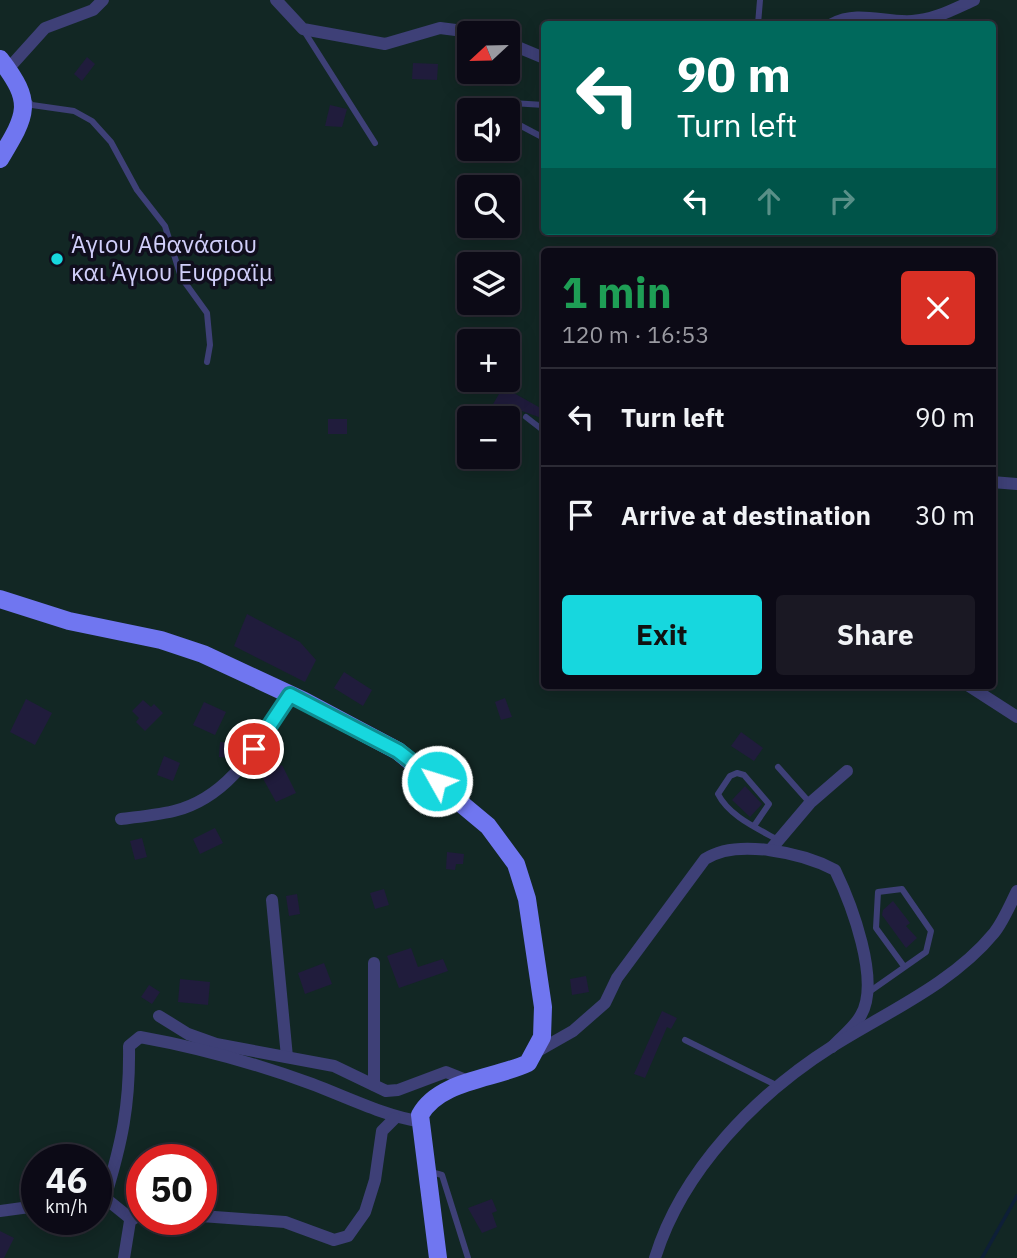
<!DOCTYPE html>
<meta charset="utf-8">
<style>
body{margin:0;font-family:"IBM Plex Sans",sans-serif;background:#1a1823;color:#f1f3f6;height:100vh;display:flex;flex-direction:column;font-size:26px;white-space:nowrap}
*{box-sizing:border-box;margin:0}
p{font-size:23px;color:#9a9aa1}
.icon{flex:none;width:38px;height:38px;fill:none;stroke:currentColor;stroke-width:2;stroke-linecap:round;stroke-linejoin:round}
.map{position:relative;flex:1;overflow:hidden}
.panel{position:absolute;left:541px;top:248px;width:455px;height:441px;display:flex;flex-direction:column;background:#0c0a16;border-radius:7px;box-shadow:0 4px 18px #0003,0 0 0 2px #2c2b35}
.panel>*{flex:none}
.top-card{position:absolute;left:541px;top:21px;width:455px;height:214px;border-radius:7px;box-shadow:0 4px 18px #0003,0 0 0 2px #2c2b35;background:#00695c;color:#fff;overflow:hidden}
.needle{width:46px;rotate:248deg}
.buttons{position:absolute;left:457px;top:21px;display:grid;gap:14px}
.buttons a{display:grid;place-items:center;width:63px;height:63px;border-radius:7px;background:#0c0a16;box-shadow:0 4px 18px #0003,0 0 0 2px #2c2b35;font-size:35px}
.speed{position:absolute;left:21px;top:1144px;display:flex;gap:14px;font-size:35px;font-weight:700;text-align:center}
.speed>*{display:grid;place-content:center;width:91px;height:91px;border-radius:50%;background:#0c0a16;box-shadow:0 4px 18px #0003,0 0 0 2px #2c2b35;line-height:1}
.speed small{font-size:18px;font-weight:400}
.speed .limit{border:10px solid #d22;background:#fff;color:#111}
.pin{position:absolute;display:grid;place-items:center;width:60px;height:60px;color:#fff;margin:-30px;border:4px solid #fff;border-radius:50%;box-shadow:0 2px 7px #0007}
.me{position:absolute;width:77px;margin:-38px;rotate:309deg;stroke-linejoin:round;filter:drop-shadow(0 0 5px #0008)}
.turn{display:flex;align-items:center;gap:24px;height:147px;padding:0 21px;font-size:32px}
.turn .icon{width:91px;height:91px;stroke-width:2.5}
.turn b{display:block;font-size:49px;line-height:60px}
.lanes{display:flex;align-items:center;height:66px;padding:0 21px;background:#0003;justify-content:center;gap:35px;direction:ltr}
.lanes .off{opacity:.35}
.round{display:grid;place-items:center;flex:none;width:74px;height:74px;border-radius:7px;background:#1a1823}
.summary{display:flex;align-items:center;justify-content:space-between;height:119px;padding:0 21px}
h1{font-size:42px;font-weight:700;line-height:52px;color:#1e9e55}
.primary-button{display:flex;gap:14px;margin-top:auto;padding:14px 21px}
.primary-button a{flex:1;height:80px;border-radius:7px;background:#17d7de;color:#111;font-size:28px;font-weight:700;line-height:80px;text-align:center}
.primary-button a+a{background:#1a1823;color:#f1f3f6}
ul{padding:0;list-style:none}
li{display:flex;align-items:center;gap:21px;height:98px;padding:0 21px;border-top:2px solid #2c2b35}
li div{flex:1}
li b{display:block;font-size:26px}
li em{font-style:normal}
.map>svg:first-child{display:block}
.green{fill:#122724;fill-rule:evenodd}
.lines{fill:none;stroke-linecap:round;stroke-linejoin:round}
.stream{stroke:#0e1f37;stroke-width:3.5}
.building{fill:#201c3c}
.service{stroke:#3e4077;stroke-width:6}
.minor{stroke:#3e4077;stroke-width:12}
.secondary{stroke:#7076f0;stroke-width:18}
.route-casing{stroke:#0f8c90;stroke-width:18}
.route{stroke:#17d7de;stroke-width:12}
.poi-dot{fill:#17d7de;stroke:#100e1d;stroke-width:2.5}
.labels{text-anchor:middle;stroke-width:7;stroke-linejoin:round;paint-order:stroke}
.poi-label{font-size:24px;fill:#d1cffa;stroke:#100e1d;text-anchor:start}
</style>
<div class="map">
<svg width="1017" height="1258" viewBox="0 0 1017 1258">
<rect width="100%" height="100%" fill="#100e1d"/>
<path class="green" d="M0,0H1017V1258H0ZM544,24H992V231H544ZM469,33H508V72H469ZM469,110H508V149H469ZM469,187H508V226H469ZM544,252H992V686H544ZM469,264H508V303H469ZM469,341H508V380H469ZM469,418H508V457H469ZM37,1160H96V1220H37ZM142,1160H201V1220H142Z"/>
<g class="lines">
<polyline class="stream" points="982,1258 1017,1196"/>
</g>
<g class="building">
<polygon points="87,57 95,64 82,81 74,74"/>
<polygon points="413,63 438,64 437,80 412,79"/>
<polygon points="330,105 347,109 342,127 325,126"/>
<polygon points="503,387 544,410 544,419 522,411 508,438 508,418 485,418"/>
<rect x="328" y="419" width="19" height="15"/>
<polygon points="247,614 300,642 316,660 305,682 234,646"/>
<polygon points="344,672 372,690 363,706 334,688"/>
<polygon points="505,698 512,717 501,720 495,702"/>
<polygon points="26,699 52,713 35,745 10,732"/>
<polygon points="143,700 151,707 154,704 163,713 145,731 136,722 139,718 132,711"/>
<polygon points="204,702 226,712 215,735 193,725"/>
<polygon points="741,732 763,748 754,761 731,746"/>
<polygon points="220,742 233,743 232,758 219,757"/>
<polygon points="164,756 180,763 173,781 157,775"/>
<polygon points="282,765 296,793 276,802 261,775"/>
<polygon points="745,786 762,804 750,817 732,800"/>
<polygon points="215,828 223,843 200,854 193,839"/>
<polygon points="142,838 147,857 135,860 130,841"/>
<polygon points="447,852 464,854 463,864 456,864 455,870 446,869"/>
<polygon points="384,889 389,905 375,909 370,893"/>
<polygon points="297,894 300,914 289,916 286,896"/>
<polygon points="893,901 910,923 906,926 917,938 906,948 882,915 883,910"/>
<polygon points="411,948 418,967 443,959 448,971 399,988 387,956"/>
<polygon points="324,963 332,984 305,994 298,973"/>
<polygon points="586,976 589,992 572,995 570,979"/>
<polygon points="180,979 210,982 208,1005 178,1002"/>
<polygon points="149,985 160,992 152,1004 141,997"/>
<polygon points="662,1011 677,1018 671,1029 667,1027 645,1078 634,1074"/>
<polygon points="492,1199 497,1211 492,1213 497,1227 482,1233 468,1208"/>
<polygon points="0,1231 14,1238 4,1258 0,1258"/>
</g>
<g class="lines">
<g class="service">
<polyline points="758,24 760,0"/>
<polyline points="304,31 375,143"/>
<polyline points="26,99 32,105 74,111 92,121 111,142 137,190 165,226 181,277 207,313 210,345 207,362"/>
<polyline points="505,110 512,103 544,105"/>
<polyline points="508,119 544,138"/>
<polyline points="526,417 544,431"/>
<polyline points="447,763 455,792"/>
<polyline points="778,767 810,803"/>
<path d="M754,826L769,804L744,775L737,773L730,776L718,794C729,816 757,828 778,840"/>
<polyline points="869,992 926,952 931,931 902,889 878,892 876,928 903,965"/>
<polyline points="685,1040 776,1085"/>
<polyline points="431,1172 442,1175 468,1258"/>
</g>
<g class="minor">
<polyline points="276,0 303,29 385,44 440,28 479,33"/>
<path d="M832,24C858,10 884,23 912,21C934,20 954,9 974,0"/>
<polyline points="508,43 544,58"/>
<polyline points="8,69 45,28 93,10 103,0"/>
<polyline points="992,482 1017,484"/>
<polyline points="969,686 1017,717"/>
<path d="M121,819C138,817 157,815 174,811C233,796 259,741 290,695"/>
<polyline points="771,849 810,803 847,771"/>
<polyline points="272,900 287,1057"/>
<polyline points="159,1016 188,1034 216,1044 334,1066 386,1091 398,1090 446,1072 471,1082"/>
<path d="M536,1052L573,1031L605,1003L617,978L705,859C737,838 803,853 835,870C851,903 881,981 861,1015C855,1027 841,1037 832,1047"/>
<polyline points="374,1085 374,963"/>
<path d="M105,1198C122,1142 130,1105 129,1046L140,1037C196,1047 260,1065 312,1084C344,1096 387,1117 419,1121"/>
<polyline points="96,1199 105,1198 131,1219"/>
<polyline points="0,1211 37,1206"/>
<polyline points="201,1216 285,1222 334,1240 348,1236 365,1212 375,1180 382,1131 395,1118"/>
<polyline points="124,1258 130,1221 142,1213"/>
<path d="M655,1258C682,1170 757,1094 833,1046C887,1012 952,984 994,933C1003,922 1010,905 1017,891"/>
</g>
<g class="secondary">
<path d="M0,59C34,103 27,114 0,159"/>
<path d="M0,599L69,621L161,640L203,654L304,701L398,751L488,826L516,864L527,899L543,1007L542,1037L528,1063C495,1079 439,1080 420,1115L438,1258"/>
</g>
</g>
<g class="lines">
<g class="route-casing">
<polyline id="route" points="254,749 290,695 398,751 437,781"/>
</g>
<use href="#route" class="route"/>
</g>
<circle class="poi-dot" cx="57" cy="259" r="7"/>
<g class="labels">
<g class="poi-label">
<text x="71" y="253">Άγιου Αθανάσιου<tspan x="71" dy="28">και Άγιου Ευφραϊμ</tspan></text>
</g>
</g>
</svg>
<div class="buttons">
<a><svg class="needle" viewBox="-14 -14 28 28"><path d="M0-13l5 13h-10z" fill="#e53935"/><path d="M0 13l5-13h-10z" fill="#9a9aa1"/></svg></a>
<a><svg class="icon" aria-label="sound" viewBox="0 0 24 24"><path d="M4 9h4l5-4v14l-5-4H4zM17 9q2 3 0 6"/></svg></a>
<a><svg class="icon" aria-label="search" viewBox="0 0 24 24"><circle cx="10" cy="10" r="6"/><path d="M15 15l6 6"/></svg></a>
<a><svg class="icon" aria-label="layers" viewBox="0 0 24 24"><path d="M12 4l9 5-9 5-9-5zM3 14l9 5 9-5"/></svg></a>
<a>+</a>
<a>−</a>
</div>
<div class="speed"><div>46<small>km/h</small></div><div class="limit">50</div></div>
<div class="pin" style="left:254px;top:749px;background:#d93025"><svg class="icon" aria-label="arrive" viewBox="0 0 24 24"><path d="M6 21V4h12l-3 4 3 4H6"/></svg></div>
<svg class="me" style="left:437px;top:781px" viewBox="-20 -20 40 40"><circle r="17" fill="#17d7de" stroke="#fff" stroke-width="3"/><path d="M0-11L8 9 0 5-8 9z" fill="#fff"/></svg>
<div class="top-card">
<div class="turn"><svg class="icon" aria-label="left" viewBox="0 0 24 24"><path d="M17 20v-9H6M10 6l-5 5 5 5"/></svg><div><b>90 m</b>Turn left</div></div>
<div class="lanes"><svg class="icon" aria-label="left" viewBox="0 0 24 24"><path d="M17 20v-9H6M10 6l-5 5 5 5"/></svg><svg class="icon off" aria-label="ahead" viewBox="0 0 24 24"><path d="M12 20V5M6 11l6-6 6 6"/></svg><svg class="icon off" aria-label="right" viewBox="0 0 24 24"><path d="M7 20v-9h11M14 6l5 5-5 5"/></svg></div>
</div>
<section class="panel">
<div class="summary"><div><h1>1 min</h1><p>120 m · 16:53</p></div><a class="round" style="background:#d93025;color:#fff"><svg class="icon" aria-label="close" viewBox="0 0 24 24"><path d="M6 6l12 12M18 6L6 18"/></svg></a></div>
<ul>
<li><svg class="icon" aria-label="left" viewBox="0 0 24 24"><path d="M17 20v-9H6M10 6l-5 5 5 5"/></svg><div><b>Turn left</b></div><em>90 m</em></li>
<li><svg class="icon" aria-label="arrive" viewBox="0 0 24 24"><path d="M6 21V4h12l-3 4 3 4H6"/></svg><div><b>Arrive at destination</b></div><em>30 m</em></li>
</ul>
<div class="primary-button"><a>Exit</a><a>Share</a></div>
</section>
</div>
